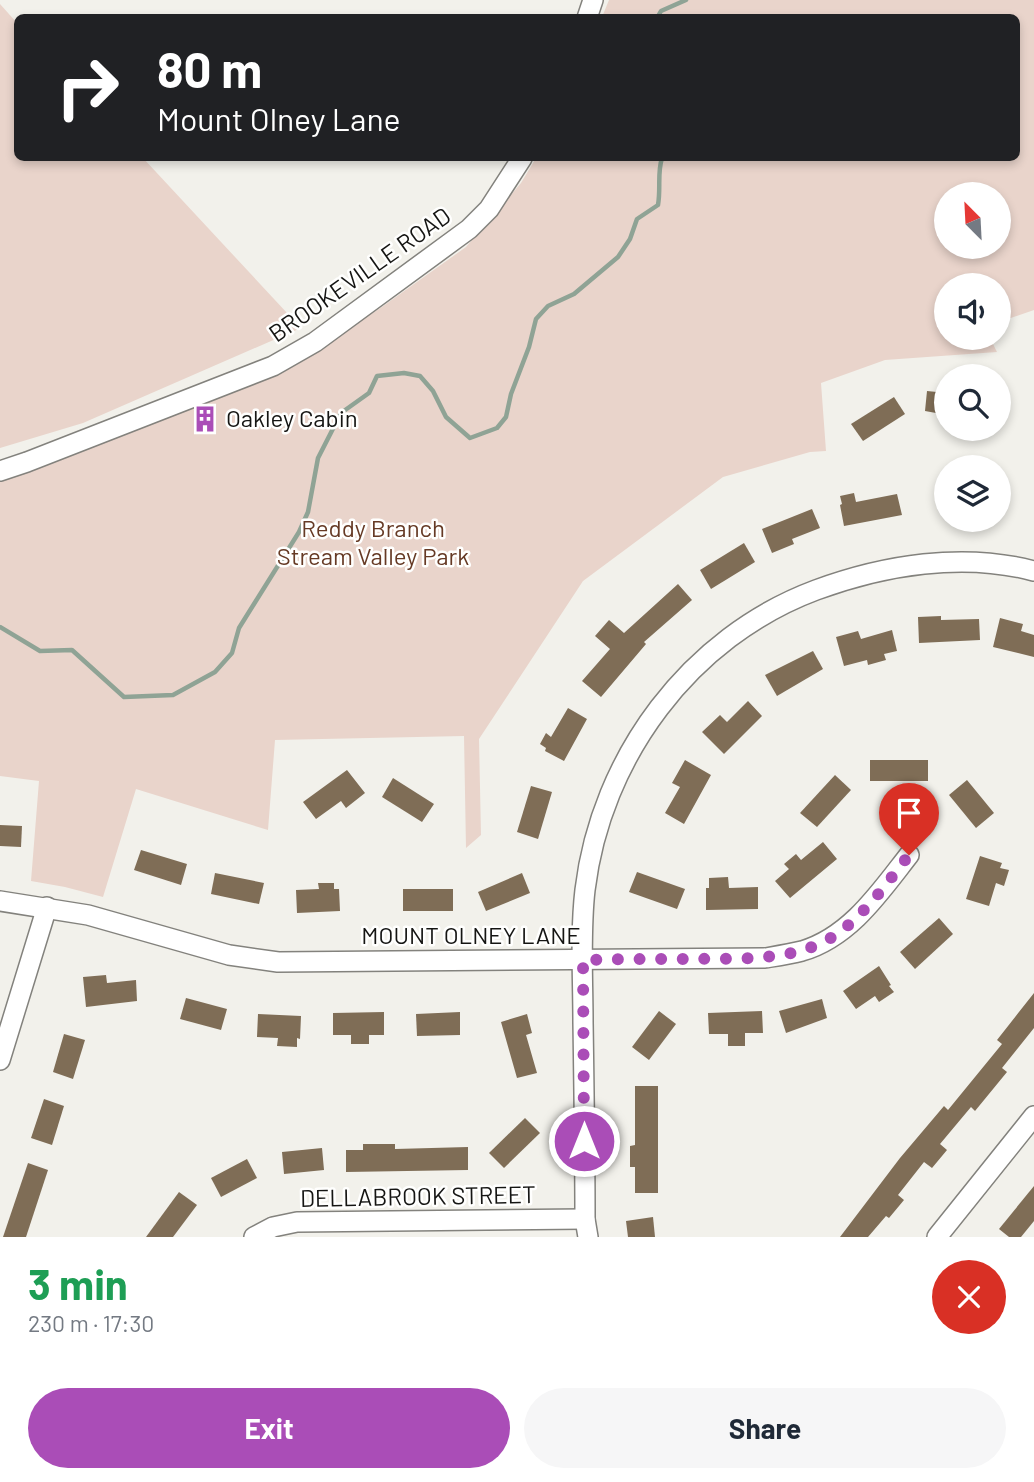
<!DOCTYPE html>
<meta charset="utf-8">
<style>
body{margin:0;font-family:Barlow,sans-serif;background:#f6f6f7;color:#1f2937;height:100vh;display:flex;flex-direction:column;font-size:26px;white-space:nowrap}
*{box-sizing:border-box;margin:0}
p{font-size:23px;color:#747a83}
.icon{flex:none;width:38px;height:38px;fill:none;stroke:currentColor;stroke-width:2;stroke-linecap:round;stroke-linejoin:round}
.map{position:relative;height:1237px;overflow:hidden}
.sheet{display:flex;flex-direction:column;background:#fff;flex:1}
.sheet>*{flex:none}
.hud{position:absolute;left:14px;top:14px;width:1006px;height:147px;border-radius:10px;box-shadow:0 4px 10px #0003;background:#202124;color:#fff;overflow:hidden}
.needle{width:46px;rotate:336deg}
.tools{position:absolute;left:934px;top:182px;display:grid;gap:14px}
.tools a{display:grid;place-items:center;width:77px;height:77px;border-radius:50%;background:#fff;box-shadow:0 4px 10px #0003;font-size:35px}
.pin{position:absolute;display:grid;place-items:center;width:60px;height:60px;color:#fff;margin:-72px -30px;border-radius:50% 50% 50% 0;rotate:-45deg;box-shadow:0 0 7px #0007}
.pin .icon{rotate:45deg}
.me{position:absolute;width:77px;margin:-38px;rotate:0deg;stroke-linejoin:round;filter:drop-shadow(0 0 5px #0008)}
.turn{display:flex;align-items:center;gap:24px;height:147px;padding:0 28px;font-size:32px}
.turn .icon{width:91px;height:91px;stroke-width:2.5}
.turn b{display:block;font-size:49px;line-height:60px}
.round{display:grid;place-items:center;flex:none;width:74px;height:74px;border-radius:37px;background:#f6f6f7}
.headline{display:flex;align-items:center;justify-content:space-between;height:119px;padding:0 28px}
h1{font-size:42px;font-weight:700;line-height:52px;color:#1e9e55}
.action{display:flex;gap:14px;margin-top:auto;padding:14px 28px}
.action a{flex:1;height:80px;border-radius:42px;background:#aa4db7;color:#fff;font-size:28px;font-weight:700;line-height:80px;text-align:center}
.action a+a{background:#f6f6f7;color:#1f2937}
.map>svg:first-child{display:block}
.green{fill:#e9d4cb;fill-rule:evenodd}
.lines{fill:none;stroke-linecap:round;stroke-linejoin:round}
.stream{stroke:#8fa395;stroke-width:4.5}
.building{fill:#7f6d56}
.minor-casing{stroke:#83827d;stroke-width:22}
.minor{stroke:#fff;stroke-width:19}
.route{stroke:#aa4db7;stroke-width:12;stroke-dasharray:0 21.6}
.labels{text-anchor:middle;stroke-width:5;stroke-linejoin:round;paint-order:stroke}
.street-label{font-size:24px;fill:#151513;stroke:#fffffe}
.poi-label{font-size:24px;fill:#151513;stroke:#fffffe;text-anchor:start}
.park-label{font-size:24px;fill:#663a25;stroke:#fffffe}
</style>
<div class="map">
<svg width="1034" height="1237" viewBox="0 0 1034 1237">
<rect width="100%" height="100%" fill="#f2f1eb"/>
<g class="green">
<path d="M609,0H1034V310L999,322V285H947V338H990L997,352L885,360L821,383L826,451L810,452L723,477L583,581L479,739L481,835L466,848L464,736L275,740L268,830L136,789L103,897L65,887L31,881L39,781L0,776V471L264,380L379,309L466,247L521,183L536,158H1017V18L602,17ZM947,194H999V247H947Z"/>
<polygon points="0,4 17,23 18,158 143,158 301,328 83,423 0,448"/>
</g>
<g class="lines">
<g class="stream">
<polyline points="657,18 661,11 686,0"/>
<path d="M0,627L40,651L72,650L124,697L173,695L215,672L232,653L239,628L299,532L308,512L318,458L341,413L369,393L377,376L404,373L420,376L433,391L446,417L470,438L497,428L506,417L511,394L529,347L536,319L548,306L574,294L618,257L630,239L637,219L658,205C661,188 657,173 662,158"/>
</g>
</g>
<g class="building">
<polygon points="927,391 947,393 947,419 936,413 925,411"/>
<polygon points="894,397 905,414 863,441 851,424"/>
<polygon points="854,493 856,502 897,494 902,515 844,526 840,505 842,504 840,496"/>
<polygon points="812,509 820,528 792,539 794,544 772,553 762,529"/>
<polygon points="744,543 755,562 711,589 700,570"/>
<polygon points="678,584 692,600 644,642 646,644 601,697 582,681 610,649 595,636 609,620 624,633"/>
<polygon points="941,616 941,620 979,619 980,640 919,643 918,617"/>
<polygon points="1000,618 1023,624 1021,631 1034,635 1034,657 993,647"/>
<polygon points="892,630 897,651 884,654 886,660 868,665 867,660 844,666 836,637 858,631 861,639"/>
<polygon points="813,651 823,669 777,696 765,675"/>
<polygon points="748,701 762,716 724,754 702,732 720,715 727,722"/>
<polygon points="568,708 587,719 564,761 545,751 546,748 540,744 546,733 551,737"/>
<polygon points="685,760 711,775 684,824 665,813 680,787 672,783"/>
<rect x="870" y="760" width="58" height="21"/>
<polygon points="347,770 365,793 346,808 341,801 316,819 303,802"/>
<polygon points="835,775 851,790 817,827 800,813"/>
<polygon points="393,778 434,804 422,822 382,797"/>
<polygon points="967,780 994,813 976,828 949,795"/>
<polygon points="531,786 552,792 538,839 517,832"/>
<polygon points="0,825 22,826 21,847 0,846"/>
<polygon points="823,842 837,859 790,898 775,881 789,869 784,864 796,854 801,860"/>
<polygon points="141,850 187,864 181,885 134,870"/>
<polygon points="980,856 1002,863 1000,868 1009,870 1004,886 996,883 989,906 966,899"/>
<polygon points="637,872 685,889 677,909 629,892"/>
<polygon points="215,873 264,883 259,904 211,894"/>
<polygon points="522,873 530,893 486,911 478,892"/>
<polygon points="728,877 729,888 758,887 758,909 706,910 706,888 709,888 709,878"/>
<polygon points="318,883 334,883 334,889 339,889 340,911 297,913 296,890 319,889"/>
<rect x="403" y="889" width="50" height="22"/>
<polygon points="939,918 953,934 915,969 900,952"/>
<polygon points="879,966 891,985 889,986 894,992 879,1002 875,996 856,1009 843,991"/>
<polygon points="106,975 107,983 136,980 137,1001 86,1007 83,977"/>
<polygon points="1034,993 1034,1028 1002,1068 1007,1072 975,1111 971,1107 940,1144 947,1150 932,1168 924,1162 898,1195 904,1200 889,1218 886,1216 868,1237 840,1237 900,1158 944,1106 948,1110 1002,1044 997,1040"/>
<polygon points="186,998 227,1009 221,1030 180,1019"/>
<polygon points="822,999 827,1018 786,1033 779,1011"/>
<polygon points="659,1011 676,1024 649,1060 632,1047"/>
<polygon points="762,1011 763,1033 745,1033 745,1046 728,1046 728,1034 709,1034 708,1013"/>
<polygon points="384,1012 384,1035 369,1035 369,1044 351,1044 351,1035 333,1035 333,1013"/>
<polygon points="460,1012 460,1035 417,1036 416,1014"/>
<polygon points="258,1014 301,1016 300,1039 297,1038 297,1047 277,1046 278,1038 257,1037"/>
<polygon points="527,1014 532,1033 526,1035 537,1073 517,1078 501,1022"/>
<polygon points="64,1034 85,1040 73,1079 53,1072"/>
<polygon points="635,1086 658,1086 658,1193 635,1193 635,1167 630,1167 630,1146 635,1145"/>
<polygon points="44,1099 64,1106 52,1145 31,1138"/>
<polygon points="525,1118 540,1133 504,1168 489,1153"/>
<polygon points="363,1144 395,1144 395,1149 468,1147 468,1170 346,1172 346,1150 363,1150"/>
<polygon points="322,1148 324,1170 284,1174 282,1152"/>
<polygon points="247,1159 257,1178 221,1197 211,1178"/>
<polygon points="28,1163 48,1170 26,1237 3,1237"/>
<polygon points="1034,1186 1034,1221 1021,1237 1009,1237 999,1229"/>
<polygon points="179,1192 197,1205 173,1237 146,1237"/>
<polygon points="653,1217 655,1237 628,1237 626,1221"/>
</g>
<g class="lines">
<g class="minor-casing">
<g id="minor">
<polyline points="587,18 593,0"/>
<polyline points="0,471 27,462 273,366 315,342 469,229 489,209 522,158"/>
<path d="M0,901L88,915L229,955L278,962L765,958C777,956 790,954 802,951C850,937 880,892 909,855"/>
<polyline points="0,1060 47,907"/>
<polyline points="254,1237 273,1227 297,1222 585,1219"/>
<path d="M588,1237L585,1219C585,1153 584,1088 583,1022C583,979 580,933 585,890C601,757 690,637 816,590C884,565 963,552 1034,571"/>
<polyline points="937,1237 1034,1116"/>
</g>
</g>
<use href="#minor" class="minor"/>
</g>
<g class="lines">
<path class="route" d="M584,1141L583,960C620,959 658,959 696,959C743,958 796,962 837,934C866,913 887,883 909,855"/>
</g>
<defs>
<g id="building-bare" transform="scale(2.1)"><path d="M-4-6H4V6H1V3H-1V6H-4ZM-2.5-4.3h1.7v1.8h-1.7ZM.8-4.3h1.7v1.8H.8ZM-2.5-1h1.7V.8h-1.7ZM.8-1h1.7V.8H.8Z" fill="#aa4db7" stroke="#fffffe" stroke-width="2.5" paint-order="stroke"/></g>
</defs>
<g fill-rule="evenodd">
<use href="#building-bare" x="205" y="419"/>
</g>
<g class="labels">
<g class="street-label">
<text transform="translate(360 275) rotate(-35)" y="8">BROOKEVILLE ROAD</text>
<text x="471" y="944">MOUNT OLNEY LANE</text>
<text transform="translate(418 1197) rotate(-1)" y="8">DELLABROOK STREET</text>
</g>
<g class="poi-label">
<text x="226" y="427">Oakley Cabin</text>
</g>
<g class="park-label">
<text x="373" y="537">Reddy Branch<tspan x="373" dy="28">Stream Valley Park</tspan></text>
</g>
</g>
</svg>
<div class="tools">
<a><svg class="needle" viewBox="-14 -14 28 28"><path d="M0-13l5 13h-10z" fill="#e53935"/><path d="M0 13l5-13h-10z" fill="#747a83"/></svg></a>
<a><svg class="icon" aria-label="sound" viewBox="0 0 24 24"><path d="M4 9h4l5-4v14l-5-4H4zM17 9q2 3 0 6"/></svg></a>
<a><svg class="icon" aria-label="search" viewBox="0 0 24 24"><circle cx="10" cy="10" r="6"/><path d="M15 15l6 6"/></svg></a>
<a><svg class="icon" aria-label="layers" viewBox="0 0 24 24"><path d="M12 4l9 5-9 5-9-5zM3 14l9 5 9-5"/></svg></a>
</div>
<div class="pin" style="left:909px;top:855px;background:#d93025"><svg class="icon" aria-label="arrive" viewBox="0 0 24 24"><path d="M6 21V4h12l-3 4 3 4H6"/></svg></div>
<svg class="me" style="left:584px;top:1141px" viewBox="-20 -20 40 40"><circle r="17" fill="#aa4db7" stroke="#fff" stroke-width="3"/><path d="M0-11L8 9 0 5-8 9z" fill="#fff"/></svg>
<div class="hud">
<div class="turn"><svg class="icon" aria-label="right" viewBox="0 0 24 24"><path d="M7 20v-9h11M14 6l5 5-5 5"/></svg><div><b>80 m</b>Mount Olney Lane</div></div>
</div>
</div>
<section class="sheet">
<div class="headline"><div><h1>3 min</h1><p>230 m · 17:30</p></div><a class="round" style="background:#d93025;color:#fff"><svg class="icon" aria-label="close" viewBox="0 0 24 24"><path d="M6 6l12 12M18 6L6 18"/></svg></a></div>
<div class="action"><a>Exit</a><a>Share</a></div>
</section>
